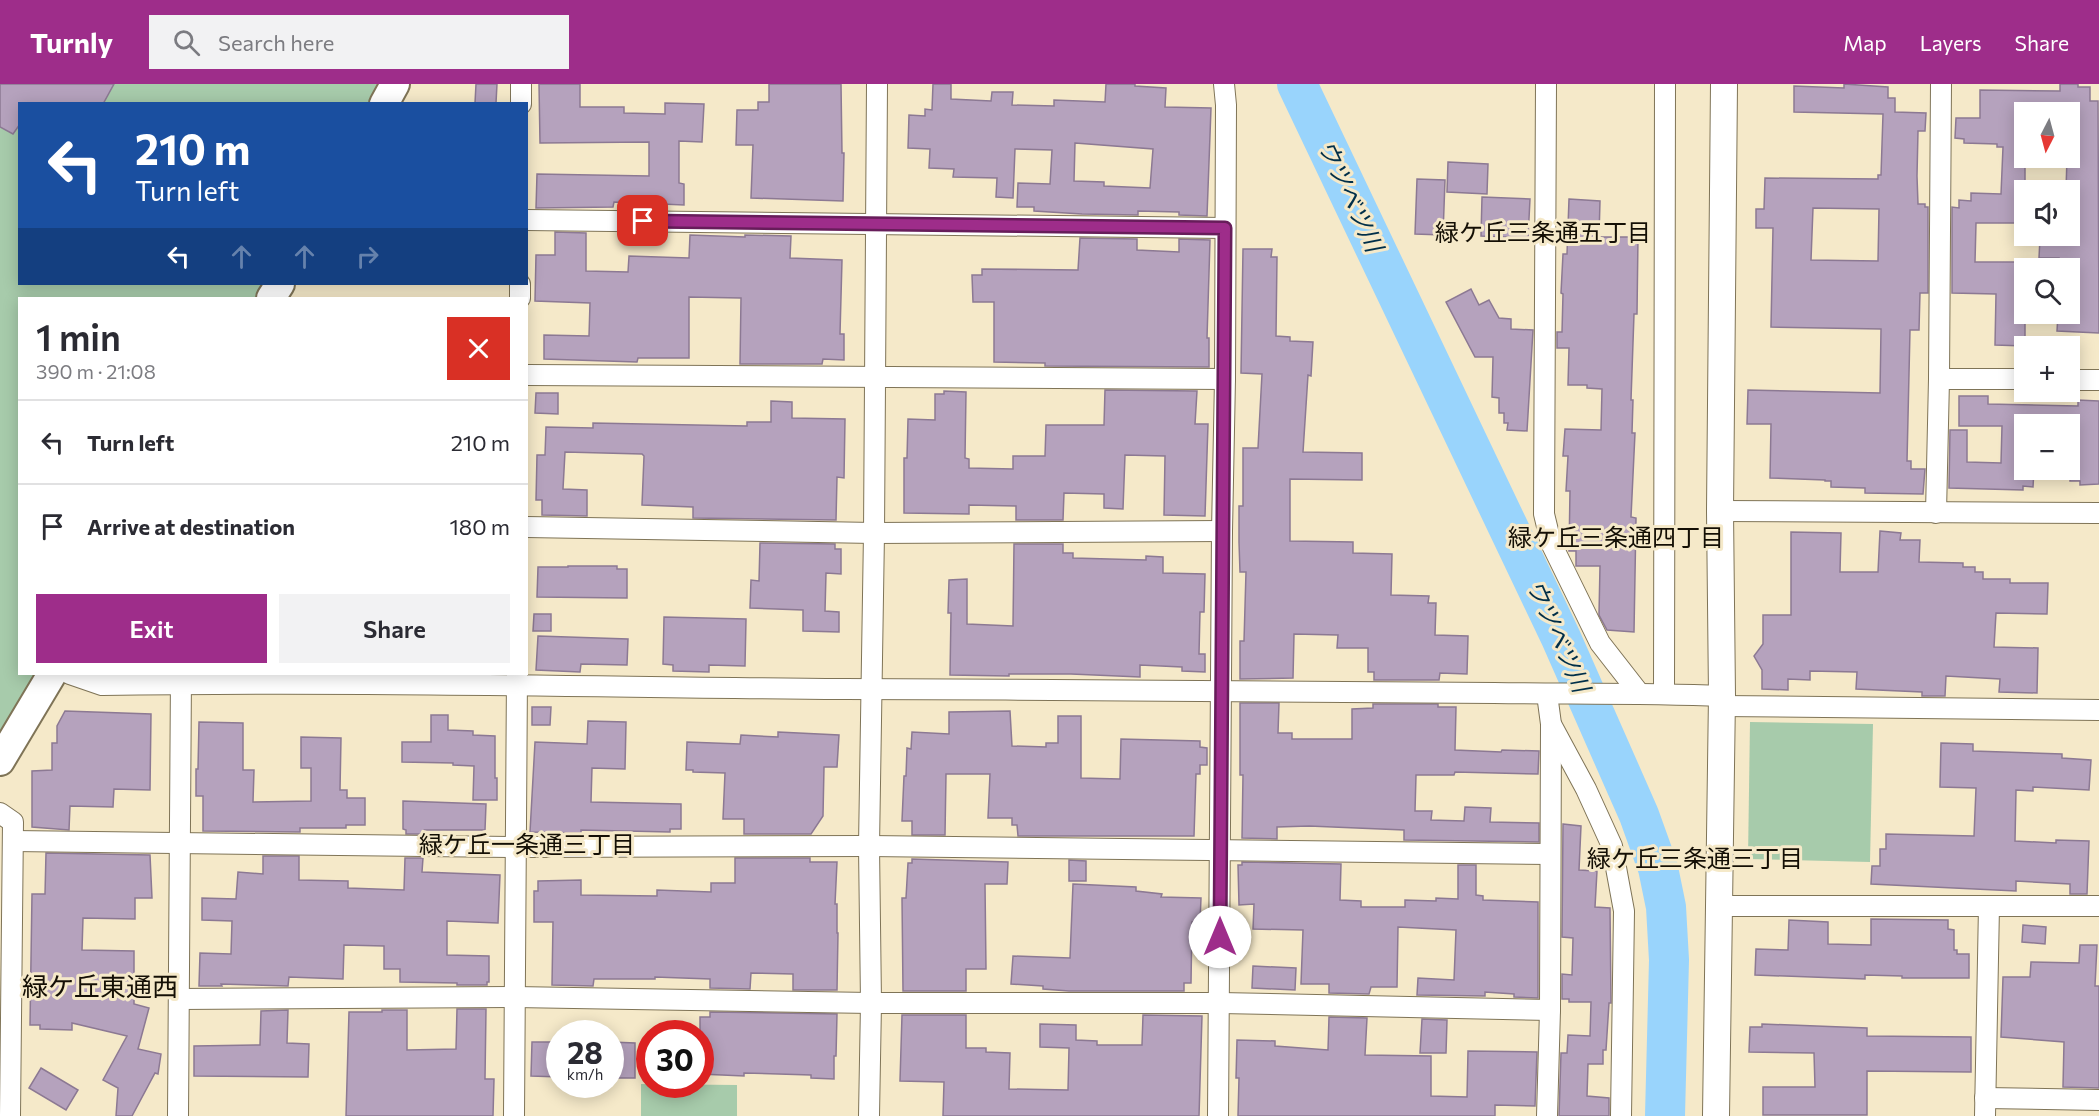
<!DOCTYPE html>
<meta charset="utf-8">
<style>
body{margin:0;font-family:Commissioner,"Noto Sans JP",sans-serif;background:#f2f2f3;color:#2b2b33;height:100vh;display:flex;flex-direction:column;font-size:22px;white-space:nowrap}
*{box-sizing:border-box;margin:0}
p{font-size:20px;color:#7c7c81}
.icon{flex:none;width:33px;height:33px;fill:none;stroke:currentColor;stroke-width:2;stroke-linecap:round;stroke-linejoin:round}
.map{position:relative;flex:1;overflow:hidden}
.panel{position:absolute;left:18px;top:213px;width:510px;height:378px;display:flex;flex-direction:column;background:#fff;border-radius:0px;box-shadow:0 3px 15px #0003}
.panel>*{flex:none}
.banner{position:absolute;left:18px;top:18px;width:510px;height:183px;border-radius:0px;box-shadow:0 3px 15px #0003;background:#1a4fa0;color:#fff;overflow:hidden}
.needle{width:39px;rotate:186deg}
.tools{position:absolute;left:2014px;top:18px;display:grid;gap:12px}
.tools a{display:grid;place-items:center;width:66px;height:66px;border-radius:0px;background:#fff;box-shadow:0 3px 15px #0003;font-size:30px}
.speed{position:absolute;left:546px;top:936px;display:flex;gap:12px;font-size:30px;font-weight:700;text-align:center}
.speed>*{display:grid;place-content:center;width:78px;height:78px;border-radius:50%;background:#fff;box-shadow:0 3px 15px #0003;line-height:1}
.speed small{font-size:15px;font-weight:400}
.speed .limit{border:9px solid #d22;background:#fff;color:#111}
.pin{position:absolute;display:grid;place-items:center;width:51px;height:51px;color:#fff;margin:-26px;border-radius:12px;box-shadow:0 3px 9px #0006}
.me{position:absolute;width:66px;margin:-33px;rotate:0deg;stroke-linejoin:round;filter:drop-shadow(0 0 4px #0008)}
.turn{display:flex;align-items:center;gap:21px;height:126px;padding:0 18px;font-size:27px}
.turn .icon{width:78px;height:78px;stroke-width:2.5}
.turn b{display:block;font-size:42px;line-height:51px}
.lanes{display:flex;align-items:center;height:57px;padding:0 18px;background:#0003;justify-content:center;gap:30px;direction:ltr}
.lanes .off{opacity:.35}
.round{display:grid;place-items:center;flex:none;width:63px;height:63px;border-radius:0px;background:#f2f2f3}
.head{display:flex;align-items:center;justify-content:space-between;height:102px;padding:0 18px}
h1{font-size:36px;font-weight:600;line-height:45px}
.action{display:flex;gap:12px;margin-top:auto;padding:12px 18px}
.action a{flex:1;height:69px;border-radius:0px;background:#9e2d8a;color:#fff;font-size:24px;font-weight:600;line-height:69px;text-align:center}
.action a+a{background:#f2f2f3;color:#2b2b33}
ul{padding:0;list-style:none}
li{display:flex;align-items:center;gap:18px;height:84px;padding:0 18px;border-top:2px solid #e1e1e2}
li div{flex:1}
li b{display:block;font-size:22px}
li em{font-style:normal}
header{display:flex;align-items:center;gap:36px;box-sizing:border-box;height:84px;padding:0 30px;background:#9e2d8a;color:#fff}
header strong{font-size:28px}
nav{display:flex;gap:33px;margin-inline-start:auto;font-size:21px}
.search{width:420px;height:54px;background:#f2f2f3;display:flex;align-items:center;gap:15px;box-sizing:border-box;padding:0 21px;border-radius:0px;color:#7c7c81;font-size:22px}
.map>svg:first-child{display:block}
.green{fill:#a7cbab}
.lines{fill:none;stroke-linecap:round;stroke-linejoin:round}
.river{stroke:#99d4fc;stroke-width:40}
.building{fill:#b5a2bd;stroke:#8c7993;stroke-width:1.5;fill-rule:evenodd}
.minor-casing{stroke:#7f7457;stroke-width:22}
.tertiary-casing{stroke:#7f7457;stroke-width:28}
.secondary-casing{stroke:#7f7457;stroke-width:32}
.minor{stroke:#fff;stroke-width:20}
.tertiary{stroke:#fff;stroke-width:26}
.secondary{stroke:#fff;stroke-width:28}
.route-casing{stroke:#671d5a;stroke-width:15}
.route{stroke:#9e2d8a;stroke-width:10}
.labels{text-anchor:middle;stroke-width:6;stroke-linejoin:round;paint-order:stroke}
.water-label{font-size:24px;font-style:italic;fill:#002f49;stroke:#f5e9c9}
.neighbourhood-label{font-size:24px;fill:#140f05;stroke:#f5e9c9}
.quarter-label{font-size:26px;fill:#140f05;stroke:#f5e9c9}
</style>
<header>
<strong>Turnly</strong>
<div class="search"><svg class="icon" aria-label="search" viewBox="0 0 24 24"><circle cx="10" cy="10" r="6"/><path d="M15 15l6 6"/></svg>Search here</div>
<nav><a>Map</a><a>Layers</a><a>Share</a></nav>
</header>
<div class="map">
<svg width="2099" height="1032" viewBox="0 0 2099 1032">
<rect width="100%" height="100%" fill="#f5e9c9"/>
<g class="green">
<polygon points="0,0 386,0 375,19 20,20 20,200 269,200 260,214 20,214 20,590 40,590 0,658"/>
<polygon points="1750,638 1873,640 1870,778 1748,775"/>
<polygon points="641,1000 737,1001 737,1032 641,1032"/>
</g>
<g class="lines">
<polyline class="river" points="1297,0 1561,554 1639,731 1658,784 1666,823 1669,876 1665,1032"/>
</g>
<g class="building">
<polygon points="0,0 114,0 103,20 20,20 20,40 13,50 0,43"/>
<polygon points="476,0 497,0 496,19 475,19"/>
<polygon points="539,0 580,0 580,23 624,23 624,29 665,30 665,19 704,20 702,58 679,57 679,99 684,100 684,121 614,118 613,123 536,124 537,90 649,92 649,58 540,59"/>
<polygon points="769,0 841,0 842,69 844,69 843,117 751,114 753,61 736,61 737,26 758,26 758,18 769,18"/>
<path d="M933,0H951V15L991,17L992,8H1013L1012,21L1054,22V16L1105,18L1106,0H1135V2L1166,4L1165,23L1211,24L1207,132L1179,131V128L1138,127V131L1082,130L1034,127V123H1017L1018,99L1050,100L1052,66L1015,65L1013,114L996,113L997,94L953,93L954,85L929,84L930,65L908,64L909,31L925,32V25L932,26ZM1075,59L1153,65L1150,104L1104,102V98L1074,97Z"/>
<path d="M1844,0L1888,3V14H1895V28L1926,29L1925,47H1918L1917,92L1918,120H1925V123H1928V209H1920L1919,246H1910L1907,377H1911V385H1925L1923,410L1865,409V404L1831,403V397H1825V396L1770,394L1771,340H1747L1748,306L1880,309L1881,245L1771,243L1773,144H1756V125H1764L1765,94L1878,95V91H1881L1883,30L1794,28V2L1844,4ZM1813,124L1879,125L1878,177L1811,176Z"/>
<polygon points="2060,0 2078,0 2078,3 2090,3 2090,17 2098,17 2099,249 2057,247 2058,230 2071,230 2072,184 2059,184 2059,174 2039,174 2040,154 2070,154 2070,106 2066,106 2067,74 2070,74 2070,28 2025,27 2025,139 1976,139 1975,178 2025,178 2025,262 1995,261 1996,210 1952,209 1952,123 1959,124 1959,116 1971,117 1971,109 2001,110 2003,63 1997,63 1997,60 1964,59 1964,55 1955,54 1956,34 1980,34 1980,6 2060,7"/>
<polygon points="1448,78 1488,80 1487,110 1447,108"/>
<polygon points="1417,95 1445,96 1443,151 1415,150"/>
<polygon points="1482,113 1530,115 1528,154 1481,152"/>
<polygon points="1569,115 1600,117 1599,153 1638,153 1637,230 1634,230 1631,316 1633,316 1632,349 1635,349 1631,433 1636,434 1634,548 1607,546 1599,531 1600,482 1576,482 1576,467 1569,467 1570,407 1566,407 1568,372 1563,372 1565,345 1601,346 1602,305 1587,304 1587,301 1568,301 1569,264 1557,264 1557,248 1562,248 1563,210 1561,209 1563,170 1567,170"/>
<polygon points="555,148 586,149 586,187 628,188 629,172 689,174 690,151 745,153 745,151 791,152 790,174 842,176 840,250 844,250 844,276 823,275 822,280 740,280 741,214 689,213 689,274 638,274 637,278 544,275 544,251 589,252 590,219 535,217 536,171 555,171"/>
<polygon points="1080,154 1137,155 1137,166 1179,168 1179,155 1210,156 1207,254 1209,254 1209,283 1045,282 1045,279 994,278 994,218 973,218 972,191 982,191 982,185 1078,186"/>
<polygon points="1243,165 1272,165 1271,173 1277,173 1276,252 1290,253 1290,257 1313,258 1311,292 1308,291 1303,368 1362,369 1362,396 1290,395 1290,457 1353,458 1353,469 1392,470 1391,511 1429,512 1428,519 1436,519 1435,551 1468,552 1467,590 1440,589 1439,596 1374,596 1374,588 1368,588 1368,564 1337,564 1338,551 1294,550 1293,594 1240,595 1240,557 1244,557 1246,488 1240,488 1239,458 1239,422 1243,422 1243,364 1258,364 1262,290 1241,289"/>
<polygon points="1471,205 1479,221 1489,216 1499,234 1511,235 1511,245 1533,246 1527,347 1507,346 1508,339 1504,339 1504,329 1499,329 1499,314 1492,313 1493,273 1475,273 1446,218"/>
<polygon points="1105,306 1197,307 1195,340 1208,340 1205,432 1164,431 1165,372 1125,371 1123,425 1104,424 1104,410 1064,409 1063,436 1016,436 1016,422 969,421 969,430 904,429 904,374 907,374 908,335 935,336 935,310 944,310 944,307 966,308 965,374 969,375 969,384 1013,385 1013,372 1045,372 1046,341 1104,341"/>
<polygon points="536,309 558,309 558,330 535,329"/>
<polygon points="1959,312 1988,312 1988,320 2078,322 2078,316 2099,317 2099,400 2080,401 2080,397 2070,397 2070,340 2025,340 2025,386 2034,386 2033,403 2023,402 2023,406 1949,404 1950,346 1967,346 1967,378 2001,379 2002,342 1959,342"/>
<polygon points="771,317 792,318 792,334 845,335 844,394 837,393 836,436 693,434 693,423 642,421 644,372 642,370 565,368 563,405 587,406 587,432 542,431 542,416 536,416 537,371 545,371 546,343 593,344 593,339 747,342 747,338 771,338"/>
<polygon points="1880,447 1901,449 1900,456 1920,456 1919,478 1963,479 1963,483 1975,483 1975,488 1983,488 1983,495 2010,495 2010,499 2048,499 2047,530 1996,529 1994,563 2038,564 2037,609 1999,608 2000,595 1946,592 1945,612 1922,612 1922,608 1856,605 1857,588 1810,587 1810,596 1788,595 1788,606 1762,605 1762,586 1754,572 1763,560 1763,531 1791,531 1791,448 1841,449 1840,488 1878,488"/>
<polygon points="760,459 835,460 835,465 841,465 841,490 826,489 825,527 839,528 839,548 803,547 803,526 750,524 751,496 759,497"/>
<polygon points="1014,460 1063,460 1063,469 1073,469 1073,474 1146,476 1146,472 1163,473 1163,489 1205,490 1204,528 1200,528 1199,570 1205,570 1205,588 1182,587 1182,583 1140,581 1140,593 1071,590 1009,590 1009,592 950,591 951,529 948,529 949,496 967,495 967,540 1013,542"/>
<polygon points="568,482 617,482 617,485 627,485 627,514 537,513 538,483 568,483"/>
<polygon points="534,530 551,530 551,547 533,547"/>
<polygon points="664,533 746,535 745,582 709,581 709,588 673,587 673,581 663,580"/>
<polygon points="538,552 628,555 627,581 581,580 580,588 536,586"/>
<polygon points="1240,619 1279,619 1278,649 1292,649 1292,655 1352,655 1352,625 1373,624 1373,620 1438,620 1438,623 1456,623 1455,666 1501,668 1502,666 1539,667 1538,690 1455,688 1454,691 1416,691 1415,727 1432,727 1431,736 1464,737 1465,723 1491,724 1490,738 1539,739 1539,758 1404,756 1404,746 1309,742 1277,743 1277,755 1242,754 1243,691 1240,691"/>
<polygon points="532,623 551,623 550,641 532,641"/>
<polygon points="65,627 151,630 150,706 114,705 113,723 70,722 69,746 32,743 32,687 52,686 52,659 57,659 57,642"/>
<polygon points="1010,627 1012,662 1046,663 1046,659 1058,659 1058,632 1081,632 1081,694 1120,695 1121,655 1200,657 1200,663 1207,664 1207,681 1200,681 1200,690 1196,690 1194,752 1018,752 1017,741 1012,741 1012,734 988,734 990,690 946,690 945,751 912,751 912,737 902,737 904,692 906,692 907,664 911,665 912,648 949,650 949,628"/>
<polygon points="431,631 448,631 448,646 473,647 473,651 495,652 495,694 497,694 497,716 473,716 474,682 453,681 453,679 402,678 402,658 431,658"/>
<polygon points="588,637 626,638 625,685 592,684 591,718 681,720 681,745 670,745 670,748 581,746 581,749 530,748 535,658 587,660"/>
<polygon points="199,638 243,639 243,686 254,686 253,718 311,717 311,684 301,684 301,653 341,654 340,706 347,706 347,714 365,714 365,741 346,741 346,744 300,744 300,748 203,747 203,712 196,712 196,685 198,685"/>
<polygon points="778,648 839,651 837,683 824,683 823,732 811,750 744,750 744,735 723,735 725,689 693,688 693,686 686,686 687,658 740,660 741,651 778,653"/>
<polygon points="1941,659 1973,660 1973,667 2062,670 2062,674 2091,676 2089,706 2033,703 2033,707 2016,706 2015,757 2056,759 2056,756 2089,757 2087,810 2070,810 2070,800 2016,797 2016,807 1871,800 1872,782 1880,782 1880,765 1886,765 1886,750 1974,752 1976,704 1940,703"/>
<polygon points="403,717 486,720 485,746 424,746 424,750 406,750 406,746 403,745"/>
<polygon points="1563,740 1581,742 1579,786 1597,787 1595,823 1610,824 1611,919 1609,919 1606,966 1603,966 1603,980 1588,980 1587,1012 1609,1014 1609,1032 1559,1032 1561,969 1567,969 1568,951 1590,952 1591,918 1569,918 1569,915 1562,915 1562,890 1572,891 1573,854 1562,853"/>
<polygon points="46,769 150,771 152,814 135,814 135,835 83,834 82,866 134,867 134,920 149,924 138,965 161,970 158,990 155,989 132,1032 116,1032 118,1004 103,996 127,952 72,939 72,946 40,945 40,941 30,941 32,810 45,810"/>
<polygon points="263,772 299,772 299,796 348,797 348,804 404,806 405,774 423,774 422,788 500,791 498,839 447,837 447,871 489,872 489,898 487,898 487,901 457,901 457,899 400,898 400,885 384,885 384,862 344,861 343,895 289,893 288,902 221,900 222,902 199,902 200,869 231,870 232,837 202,836 202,814 236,815 238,788 263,790"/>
<polygon points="735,774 810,774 810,778 837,778 835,820 837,820 837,849 838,849 837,906 793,906 793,890 751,889 750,905 710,904 710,895 655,893 655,895 594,895 593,902 552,901 553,838 534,838 534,807 538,807 538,797 581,796 581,811 657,812 657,806 711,808 711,799 735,799"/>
<polygon points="912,775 1008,778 1007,800 985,800 986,885 966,885 966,907 903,907 902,814 906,814 908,779 912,779"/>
<polygon points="1069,776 1086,777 1086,797 1069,797"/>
<polygon points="1242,778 1341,780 1340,816 1361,817 1361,823 1405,823 1405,816 1436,817 1436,814 1458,815 1458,781 1476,781 1476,811 1483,812 1483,816 1538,818 1538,914 1514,913 1514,910 1485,908 1485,912 1417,911 1418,894 1454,896 1456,846 1398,843 1397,903 1371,903 1369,910 1329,909 1329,900 1301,900 1303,846 1253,845 1254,820 1239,821 1238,781 1242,781"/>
<polygon points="1073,800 1136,803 1136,807 1162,810 1161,813 1201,814 1200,838 1192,838 1191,899 1184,899 1184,907 1069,907 1043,905 1043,902 1011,900 1013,872 1070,874"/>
<polygon points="1871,835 1948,836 1948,845 1954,846 1954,866 1957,866 1957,870 1969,870 1969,894 1902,894 1902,892 1865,891 1865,895 1755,891 1756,865 1788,866 1789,836 1828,838 1828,860 1871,861"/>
<polygon points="2023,841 2046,843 2045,860 2022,858"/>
<polygon points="2080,861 2097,861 2095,902 2099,902 2099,1004 2063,1003 2064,958 2001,953 2003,893 2030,893 2031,878 2079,879"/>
<polygon points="1253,882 1296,884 1295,906 1252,904"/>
<polygon points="457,925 486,925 485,995 494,995 493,1032 346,1032 349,928 382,928 382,926 407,926 407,966 456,965"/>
<polygon points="288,926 287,959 309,960 308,993 194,992 194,962 260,961 261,927"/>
<polygon points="710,928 837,930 836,972 834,972 834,995 811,994 811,991 744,989 744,992 700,990 700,933 710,933"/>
<polygon points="902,931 966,931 966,964 986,964 986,968 1010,969 1009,1005 1068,1006 1069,964 1040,963 1040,940 1076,941 1076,956 1097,957 1097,961 1142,961 1143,931 1202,932 1199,1032 943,1032 944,998 900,997"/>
<polygon points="1329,933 1367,934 1365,971 1431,972 1431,1012 1467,1013 1468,967 1537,968 1535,1022 1495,1021 1495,1032 1238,1032 1239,994 1236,994 1237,956 1275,957 1275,962 1328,966"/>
<polygon points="1422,935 1447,936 1446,969 1420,969"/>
<polygon points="1762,940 1867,944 1867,952 1971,953 1971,988 1867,987 1867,1031 1763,1031 1763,1003 1815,1003 1814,969 1749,968 1750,943 1762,943"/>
<polygon points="532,958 557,958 558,965 560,965 560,993 531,992"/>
<polygon points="611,958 635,959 635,994 610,994"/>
<polygon points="41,984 78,1006 66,1026 29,1004"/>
</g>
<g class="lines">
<g class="minor-casing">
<g id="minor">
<polyline points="1546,0 1544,430 1551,459 1600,559 1639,609"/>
<polyline points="521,20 521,0"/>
<polyline points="526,136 1225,144"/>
<polyline points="520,214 520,200"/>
<polyline points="526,291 1225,295"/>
<polyline points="1939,295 2025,295"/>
<polyline points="2070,296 2099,296"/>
<polyline points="1720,427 2099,429"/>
<polyline points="1936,429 1939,295 1941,0"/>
<polyline points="526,443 874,449 1222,447"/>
<path d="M70,590L102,601C349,597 596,603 843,605C1060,606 1277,606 1494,609C1570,610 1646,609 1722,612"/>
<polyline points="1547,610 1551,640 1550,926 1547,1032"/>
<polyline points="1664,610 1665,0"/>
<polyline points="1721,622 2099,626"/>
<polyline points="1552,642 1586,705 1612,762 1624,827 1621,1032"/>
<polyline points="0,729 13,738 10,1032"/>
<polyline points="13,757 516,763 869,762 1550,770"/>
<polyline points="1718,822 2099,822"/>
<polyline points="179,915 515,913 871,919 1220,919 1550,926"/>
<polyline points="1985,1014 2099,1016"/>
<polyline points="178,1032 181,590"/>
<polyline points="514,1032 517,590"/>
<polyline points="869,1032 871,919 869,762 874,449 877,0"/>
<polyline points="1218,1032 1222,447 1225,295 1226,21 1224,0"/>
<polyline points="1985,1032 1989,822"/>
</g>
</g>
<g class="tertiary-casing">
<polyline id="tertiary" points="1716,1032 1722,612 1720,427 1724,0"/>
</g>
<g class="secondary-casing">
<g id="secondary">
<polyline points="384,20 395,0"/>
<polyline points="271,214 280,200"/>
<polyline points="0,677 52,590"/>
</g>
</g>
<use href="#minor" class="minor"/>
<use href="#tertiary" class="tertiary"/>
<use href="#secondary" class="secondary"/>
</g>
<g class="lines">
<g class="route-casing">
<polyline id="route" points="643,137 1225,144 1220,853"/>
</g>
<use href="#route" class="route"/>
</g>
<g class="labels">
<g class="water-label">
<text transform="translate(1350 112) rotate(65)" y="8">ウツベツ川</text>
<text transform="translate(1558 552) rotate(66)" y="8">ウツベツ川</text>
</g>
<g class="neighbourhood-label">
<text x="1543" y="157">緑ケ丘三条通五丁目</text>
<text x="1616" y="462">緑ケ丘三条通四丁目</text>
<text x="527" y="769">緑ケ丘一条通三丁目</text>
<text x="1695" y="783">緑ケ丘三条通三丁目</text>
</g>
<g class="quarter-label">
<text x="100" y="912">緑ケ丘東通西</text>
</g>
</g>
</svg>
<div class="tools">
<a><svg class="needle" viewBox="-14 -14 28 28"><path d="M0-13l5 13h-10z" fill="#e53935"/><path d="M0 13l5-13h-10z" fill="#7c7c81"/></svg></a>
<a><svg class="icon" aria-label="sound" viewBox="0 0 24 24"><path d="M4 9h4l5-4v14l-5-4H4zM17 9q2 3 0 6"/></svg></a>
<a><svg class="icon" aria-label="search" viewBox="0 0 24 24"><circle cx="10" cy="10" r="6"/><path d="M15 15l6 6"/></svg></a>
<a>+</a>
<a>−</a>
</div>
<div class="speed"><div>28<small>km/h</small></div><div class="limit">30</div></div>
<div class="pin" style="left:643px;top:137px;background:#d93025"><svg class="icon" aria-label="arrive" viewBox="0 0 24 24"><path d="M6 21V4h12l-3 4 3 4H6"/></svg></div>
<svg class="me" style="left:1220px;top:853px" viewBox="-20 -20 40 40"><circle r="19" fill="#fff"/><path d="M0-13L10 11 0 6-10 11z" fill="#9e2d8a"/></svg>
<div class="banner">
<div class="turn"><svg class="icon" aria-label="left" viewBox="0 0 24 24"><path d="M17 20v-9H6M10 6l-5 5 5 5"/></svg><div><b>210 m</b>Turn left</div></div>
<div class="lanes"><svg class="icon" aria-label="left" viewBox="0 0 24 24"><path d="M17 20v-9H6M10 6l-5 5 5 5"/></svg><svg class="icon off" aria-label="ahead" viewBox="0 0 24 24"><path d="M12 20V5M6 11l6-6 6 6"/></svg><svg class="icon off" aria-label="ahead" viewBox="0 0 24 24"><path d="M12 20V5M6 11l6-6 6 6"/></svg><svg class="icon off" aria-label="right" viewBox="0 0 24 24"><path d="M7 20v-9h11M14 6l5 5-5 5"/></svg></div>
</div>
<section class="panel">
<div class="head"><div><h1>1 min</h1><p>390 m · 21:08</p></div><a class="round" style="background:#d93025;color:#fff"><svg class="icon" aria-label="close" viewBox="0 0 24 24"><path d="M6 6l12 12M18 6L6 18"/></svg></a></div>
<ul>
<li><svg class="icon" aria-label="left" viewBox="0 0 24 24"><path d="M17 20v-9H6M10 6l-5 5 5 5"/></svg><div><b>Turn left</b></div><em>210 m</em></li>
<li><svg class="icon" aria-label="arrive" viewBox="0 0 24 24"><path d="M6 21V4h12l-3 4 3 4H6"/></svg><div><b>Arrive at destination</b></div><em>180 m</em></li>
</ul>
<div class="action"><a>Exit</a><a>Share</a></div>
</section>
</div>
